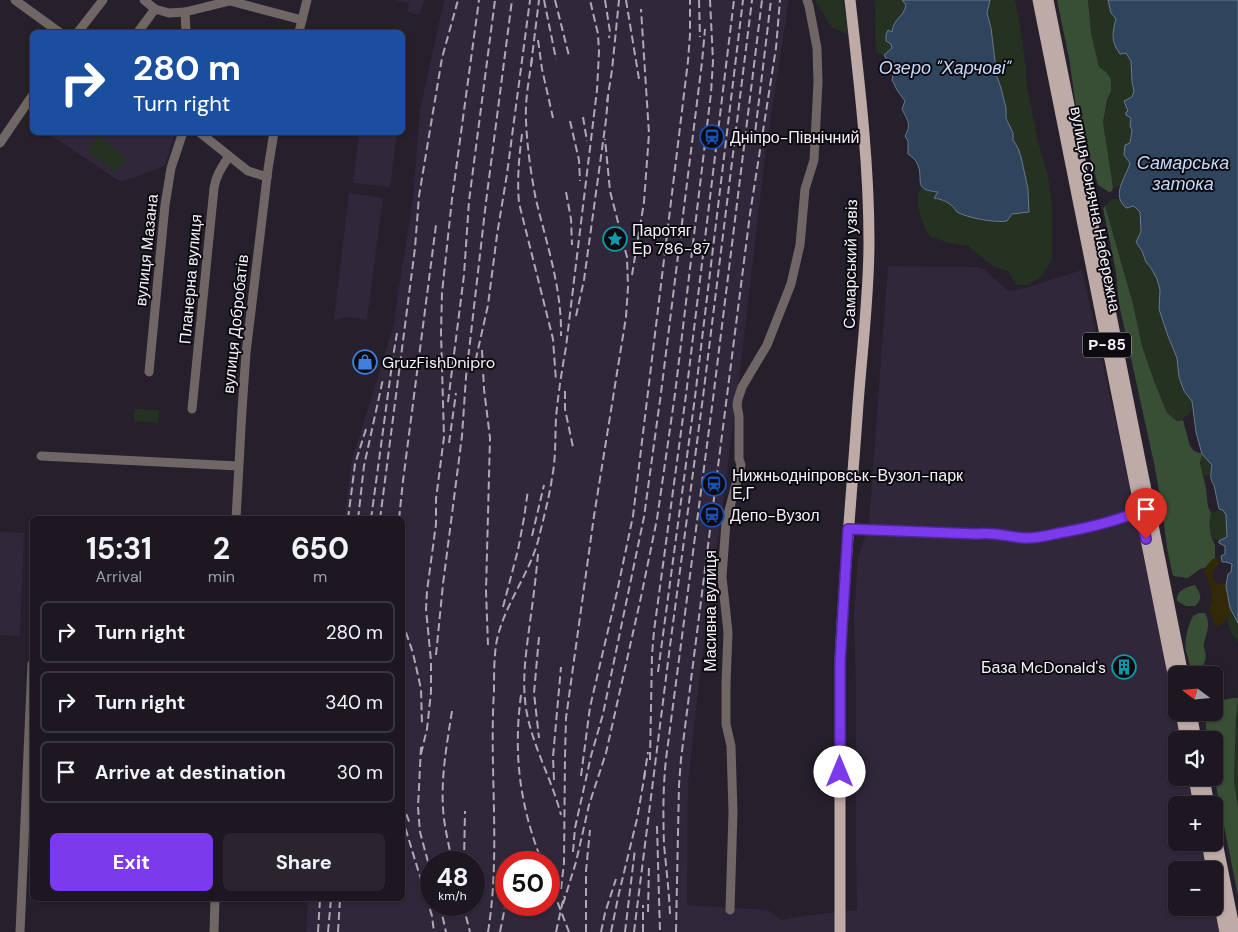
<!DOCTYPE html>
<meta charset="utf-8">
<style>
body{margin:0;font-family:"DM Sans",sans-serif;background:#29242e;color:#f1f3f6;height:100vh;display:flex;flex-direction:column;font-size:19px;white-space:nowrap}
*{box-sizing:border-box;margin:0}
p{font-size:16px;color:#a09fa5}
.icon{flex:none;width:28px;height:28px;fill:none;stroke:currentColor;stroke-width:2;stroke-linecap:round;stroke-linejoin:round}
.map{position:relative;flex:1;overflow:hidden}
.side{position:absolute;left:30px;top:516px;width:375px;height:385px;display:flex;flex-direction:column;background:#1c1721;border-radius:8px;box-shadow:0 1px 4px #0004,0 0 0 1px #3a363f}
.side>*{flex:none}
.guide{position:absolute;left:30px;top:30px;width:375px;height:105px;border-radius:8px;box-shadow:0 1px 4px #0004,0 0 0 1px #3a363f;background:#1a4fa0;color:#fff;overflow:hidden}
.needle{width:32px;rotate:286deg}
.controls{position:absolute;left:1168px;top:666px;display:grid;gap:10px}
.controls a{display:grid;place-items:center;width:55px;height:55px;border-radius:8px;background:#1c1721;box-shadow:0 1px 4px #0004,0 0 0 1px #3a363f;font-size:25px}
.speed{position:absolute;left:420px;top:851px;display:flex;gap:10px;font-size:25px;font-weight:700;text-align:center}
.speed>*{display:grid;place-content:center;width:65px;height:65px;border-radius:50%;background:#1c1721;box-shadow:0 1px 4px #0004,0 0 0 1px #3a363f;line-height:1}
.speed small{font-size:12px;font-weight:400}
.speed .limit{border:8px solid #d22;background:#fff;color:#111}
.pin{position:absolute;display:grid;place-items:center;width:42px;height:42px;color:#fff;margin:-51px -21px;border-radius:50% 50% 50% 0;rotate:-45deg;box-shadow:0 0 5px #0007}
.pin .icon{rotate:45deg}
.me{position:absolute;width:55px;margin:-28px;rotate:0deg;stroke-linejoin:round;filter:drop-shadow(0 0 4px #0008)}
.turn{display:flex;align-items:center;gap:18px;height:105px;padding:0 20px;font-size:22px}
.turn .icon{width:65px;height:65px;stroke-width:2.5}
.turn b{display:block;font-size:35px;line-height:42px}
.eta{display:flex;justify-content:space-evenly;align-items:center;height:85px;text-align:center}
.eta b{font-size:30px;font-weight:700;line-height:35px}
.action{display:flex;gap:10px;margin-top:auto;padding:10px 20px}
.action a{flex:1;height:58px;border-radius:8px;background:#7c3aed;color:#fff;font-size:20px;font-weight:700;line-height:58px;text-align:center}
.action a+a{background:#29242e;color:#f1f3f6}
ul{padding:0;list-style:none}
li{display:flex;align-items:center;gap:15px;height:62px;margin:0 10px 8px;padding:0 10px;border:2px solid #3a363f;border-radius:8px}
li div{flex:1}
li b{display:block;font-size:19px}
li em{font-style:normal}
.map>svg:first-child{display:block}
.built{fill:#30273a;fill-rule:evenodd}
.green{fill:#253222}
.forest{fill:#394f35}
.sand{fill:#312908}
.water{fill:#2f445d;stroke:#6a788c}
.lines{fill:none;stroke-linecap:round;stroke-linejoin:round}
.minor{stroke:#706665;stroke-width:9}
.major{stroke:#beaba8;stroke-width:11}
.rail{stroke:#afa9b4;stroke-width:2;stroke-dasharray:8 4;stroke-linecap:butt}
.route-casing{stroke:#51269a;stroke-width:12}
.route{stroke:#7c3aed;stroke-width:9}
.labels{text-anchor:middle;stroke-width:4;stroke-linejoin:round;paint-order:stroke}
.shield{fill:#0d0a10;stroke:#afacb4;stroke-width:1}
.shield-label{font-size:15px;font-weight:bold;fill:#f5f1fa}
.poi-label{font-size:16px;fill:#f5f1fa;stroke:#0d0a10;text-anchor:start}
.street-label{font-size:16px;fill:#f5f1fa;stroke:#0d0a10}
.water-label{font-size:18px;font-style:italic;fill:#c3daf8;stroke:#0d0a10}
</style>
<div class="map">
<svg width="1238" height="932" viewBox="0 0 1238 932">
<rect width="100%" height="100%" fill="#261f2c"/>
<g class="built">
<polygon points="394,0 424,0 420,15 407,12 409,3"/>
<path d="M444,0H789L766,149L737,397L700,673L688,785L687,905L768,910L781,920L804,916L857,910L856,859V699L854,616L858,559L869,523L888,266L979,267L984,269L1008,291L1022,289L1082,270L1123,455L1181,740H1176V778H1189L1194,805H1176V842L1202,843L1207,870H1176V908H1214V902L1220,932H306L308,899H402V519H345L351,464L393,327L413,197L420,110ZM431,862H474V905H431ZM506,862H549V905H506Z"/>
<polygon points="48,133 175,133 165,166 121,182"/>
<polygon points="359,133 397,133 390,187 353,183"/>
<polygon points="349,193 383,198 367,320 347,317 339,319 334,319"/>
<polygon points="0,532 24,533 20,636 0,635"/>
</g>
<g class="green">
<polygon points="815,0 843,0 848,34 832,28"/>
<path d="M874,0H902L906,5C904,17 893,19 892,32L888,30L892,48L884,55L877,53C873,36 877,18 874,0Z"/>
<path d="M990,0H1015L1020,25L1026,68V82L1038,141L1048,176L1052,207V259L1042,276L1028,285H1016L1009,272L993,266L968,246L953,244L930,237C922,223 913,202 921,187L929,192H938L934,198L942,200L951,204L957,212L1007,221L1012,214L1028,204L1029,197L1028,189L1021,157L1018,148L1013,140L1010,125L1006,118V108L1001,88L997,77L991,28L987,13Z"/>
<path d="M1088,0H1108L1111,13L1116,19L1113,36L1131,61L1132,82L1134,91L1132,97L1127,99C1127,106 1130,112 1131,119C1133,127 1131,135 1130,143L1125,146L1127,158L1130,163L1121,186L1113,188L1111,182L1103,122L1111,91L1106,72L1099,67L1091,33Z"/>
<polygon points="99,135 127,159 115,173 87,150"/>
<path d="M1111,199H1120L1123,205L1134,206L1140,212L1141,233L1136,242L1142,251L1146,262L1151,268L1157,279L1160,290L1159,309L1168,336L1177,358L1179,377L1184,391L1192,401L1193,408C1188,415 1185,419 1177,421L1167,413L1154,381L1142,346L1133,304L1105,206Z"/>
<polygon points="134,409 159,410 158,423 134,421"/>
<path d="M1202,454L1212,465L1210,475L1209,476L1203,475C1202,467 1199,461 1202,454Z"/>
<path d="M1220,510H1223C1228,518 1227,528 1227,537L1219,541L1212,538C1210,530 1209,521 1211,513Z"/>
<path d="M1230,615H1233L1238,623V642C1232,634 1227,626 1228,616Z"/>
<polygon points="1238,684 1238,807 1234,782"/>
</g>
<g class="forest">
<polygon points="1057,0 1088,0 1091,33 1099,67 1106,72 1111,79 1111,91 1107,101 1103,122 1113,188 1112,191 1109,192 1098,185 1077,113 1069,58"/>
<path d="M1105,206L1133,304L1142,346L1154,381L1167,413L1177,421L1183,420L1190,446L1194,451L1202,454L1201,458L1200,463L1206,488L1208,507L1211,513C1208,523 1210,537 1215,545V560L1208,567L1200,569L1188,578L1173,576L1167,548L1162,508L1154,463L1119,304L1116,272L1103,208Z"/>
<path d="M1195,585C1200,594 1204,598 1195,606H1186L1177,601C1176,591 1186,587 1195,585Z"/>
<path d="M1199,613H1205C1211,624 1207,631 1204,643C1203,648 1204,646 1205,651C1208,661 1202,669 1194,673L1191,671C1190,664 1188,658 1186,651C1184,640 1188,626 1193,616Z"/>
<polygon points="1234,698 1238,698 1236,719 1234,782 1238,807 1238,896 1214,776 1214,740 1207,740 1205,713 1214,712 1214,704 1222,700"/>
</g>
<path class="sand" d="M1218,557L1220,562C1214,570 1207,574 1218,584L1227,583C1225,590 1230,608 1233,615L1228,616L1223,624L1217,626L1214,623L1209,608L1212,601L1211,588L1205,573V568L1212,559Z"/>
<g class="water">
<path d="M902,0H990L987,13L991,28L997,77L1001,88L1006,108V118L1013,133V140L1018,148L1021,157L1028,189L1029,212L1012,214L1007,221C996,223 967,218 957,212C955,210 954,207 952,206C947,201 940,199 934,198L938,192C911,190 925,179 917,163C915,159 912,157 908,154V141L905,136C912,124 907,120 902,109L905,101L897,90L892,80L894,69L890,65L884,55L892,48L891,44L886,41V35L888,30L892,32C893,19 904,17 906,5Z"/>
<path d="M1108,0H1238V623L1230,608L1226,586L1228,574L1231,572L1232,564L1226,562H1222L1221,556L1225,554V546L1219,543V541L1227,537L1226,515L1223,510L1219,509L1214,485C1209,479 1211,472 1212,465L1202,454L1196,432L1192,401L1184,391L1179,377L1177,358L1168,336L1159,309L1160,290L1157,279L1151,268L1146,262L1142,251L1136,242L1141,232L1140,212L1134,206L1126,208C1111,194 1125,180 1130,163L1124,155L1125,145L1130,143L1132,130L1130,126L1131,118L1126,115V112L1128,111L1124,101L1132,97L1134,91L1132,82L1131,61L1126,53L1120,54C1111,42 1112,33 1116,19L1111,13Z"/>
</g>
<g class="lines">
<g class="minor">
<polyline points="15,0 59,32"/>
<polyline points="144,0 155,9 169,13 185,12 230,1 302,20"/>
<polyline points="185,12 186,32"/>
<polyline points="78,32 103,0"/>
<polyline points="138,32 155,9"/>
<polyline points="299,32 307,0"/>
<polyline points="199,132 248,171 267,177"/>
<polyline points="0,143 32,96"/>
<polyline points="149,372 165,205 171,168 183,132"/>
<path d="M192,409L214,188C216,175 222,167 229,156"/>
<polyline points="41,456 238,466"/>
<polyline points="236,519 242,410 246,353 268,169 274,132"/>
<path d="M848,529L977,534C994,531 1010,538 1027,538C1040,538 1053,534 1065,532C1092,527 1116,521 1140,511"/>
<polyline points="730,910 733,812 731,746 726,724 726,684 728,632 722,577 726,522 741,465 739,459 739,416 737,405 738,399 742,387 767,345 791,284 800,245 805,189 814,160 818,82 817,48 809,6 807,0"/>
<polyline points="20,932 32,664"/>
<polyline points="214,932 215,899"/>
</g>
<g class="major">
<polyline points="1038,0 1176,689"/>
<polyline points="1048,0 1183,675"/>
<polyline points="1181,712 1186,740"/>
<polyline points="1191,712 1196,740"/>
<polyline points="1194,778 1199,805"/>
<polyline points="1204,778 1209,805"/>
<polyline points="1214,827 1235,932"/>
<polyline points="1207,842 1212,870"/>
<polyline points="1214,877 1225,932"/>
<path d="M840,932V662C844,576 852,490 858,404C862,350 869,296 869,242C869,161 859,80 850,0"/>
</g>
<g class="rail">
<polyline points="544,0 556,59"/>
<polyline points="555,0 569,56"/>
<polyline points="605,0 610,32 609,38"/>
<polyline points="626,0 639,79"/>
<polyline points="699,0 700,37"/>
<polyline points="538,40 542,69 553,118"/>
<path d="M532,59C529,79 525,100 526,120C527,147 531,174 536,200C547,245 562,289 561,336"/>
<polyline points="531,65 539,0"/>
<polyline points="607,102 612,70 619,0"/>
<polyline points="583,117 587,141"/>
<polyline points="570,121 579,160 580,181"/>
<path d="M522,134C519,157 517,179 519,203L553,339L556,381"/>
<polyline points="754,142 771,0"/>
<polyline points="566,192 571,219 572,245"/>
<polyline points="632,275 644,202 649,134 641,9"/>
<polyline points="576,316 584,280 606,120 608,97"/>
<polyline points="482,350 484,389 490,438 486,591 488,645"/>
<polyline points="473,372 488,305 497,235 507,174 530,0"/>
<polyline points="565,391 565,409 573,447"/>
<polyline points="448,402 464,275 469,201 495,0"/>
<polyline points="449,443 456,393"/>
<polyline points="348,519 355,464 367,426"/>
<polyline points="358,519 364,466 383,379"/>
<polyline points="371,519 393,357 397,333"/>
<polyline points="380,519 415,248 419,196 442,58 458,0"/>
<polyline points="399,519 403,481 436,225"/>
<polyline points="532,536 544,485"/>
<path d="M538,554C536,577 533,600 530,622C526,653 521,683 527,714C534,749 552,780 561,815"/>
<polyline points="503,607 518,550 524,518 528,490"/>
<polyline points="402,621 413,653 421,689 422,724"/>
<polyline points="539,637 534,693 539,738"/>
<polyline points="436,655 443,584 462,436 466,377 486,202 512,0"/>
<polyline points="658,672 695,397 743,0"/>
<path d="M521,695C513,755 520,806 542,862"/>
<path d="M452,711C447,743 441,776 443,808C444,827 449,844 452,862"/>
<polyline points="421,747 418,807 420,832 431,873"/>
<polyline points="421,754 427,729 431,692 431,661 426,609 427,591 436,524 436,499 444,437 441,333 442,293 452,199 479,0"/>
<polyline points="650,760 652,655 654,631 686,395 734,0"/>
<polyline points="581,776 590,707 617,592 633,516 688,61 690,35 690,0"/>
<polyline points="644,778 648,752"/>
<polyline points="554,780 553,757 561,667"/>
<polyline points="402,803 410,824"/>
<polyline points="402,817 432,916 434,932"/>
<polyline points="657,826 660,932"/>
<polyline points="573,852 575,828 591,756 603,714 644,517 661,393 702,62 705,29"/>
<polyline points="464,862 465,811"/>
<polyline points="549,880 569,932"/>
<polyline points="561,889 564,863 565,757 566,718 594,516 626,317 628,287 627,257 610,191 605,139"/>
<polyline points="563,904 576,862 589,805 606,753 641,597 657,519 675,394 711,93 713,61 710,0"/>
<polyline points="440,905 446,932"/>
<polyline points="463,905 470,932"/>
<polyline points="648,912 649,865"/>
<path d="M670,914C669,890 666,867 664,844C663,815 663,787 666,759L713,399L762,0"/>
<polyline points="318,932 320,899"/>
<polyline points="328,932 331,899"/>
<polyline points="338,932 340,899"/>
<path d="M488,932C501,852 489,771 494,691C494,676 494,660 496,645C502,608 528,577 538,541C543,520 549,499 552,478C556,458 555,438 556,418C558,394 562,370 566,347L597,90L599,52L598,34L590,0"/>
<polyline points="500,932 506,902"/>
<polyline points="556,932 564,896"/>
<polyline points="586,932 586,871 590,830"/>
<polyline points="601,932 605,913 616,879"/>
<polyline points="611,932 619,893 637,819 645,773"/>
<polyline points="625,932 635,849"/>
<polyline points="634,932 670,646 703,397 752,0"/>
<polyline points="643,932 643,905"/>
<polyline points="676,932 679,785 681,759 750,214 776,48 780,0"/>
</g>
</g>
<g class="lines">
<g class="route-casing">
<path id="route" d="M840,772V662L848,529L977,534C994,531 1010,538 1027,538C1040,538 1053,534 1065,532C1092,527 1116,521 1140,511L1146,539"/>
</g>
<use href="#route" class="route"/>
</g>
<defs>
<g id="station-ring" transform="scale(1.25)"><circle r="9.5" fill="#0d0a10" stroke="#1a4fb4" stroke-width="1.5"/><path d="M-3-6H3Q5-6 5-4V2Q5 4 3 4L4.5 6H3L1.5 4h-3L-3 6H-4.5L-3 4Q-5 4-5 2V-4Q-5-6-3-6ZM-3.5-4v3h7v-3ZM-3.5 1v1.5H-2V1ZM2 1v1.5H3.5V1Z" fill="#1a4fb4"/></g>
<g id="sight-ring" transform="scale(1.25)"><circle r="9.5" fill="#0d0a10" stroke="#0f9aa8" stroke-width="1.5"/><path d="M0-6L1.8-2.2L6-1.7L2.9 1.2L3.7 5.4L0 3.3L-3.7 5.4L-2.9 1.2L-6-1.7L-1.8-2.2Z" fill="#0f9aa8"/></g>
<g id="shop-ring" transform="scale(1.25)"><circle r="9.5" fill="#0d0a10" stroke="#3f7fe0" stroke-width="1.5"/><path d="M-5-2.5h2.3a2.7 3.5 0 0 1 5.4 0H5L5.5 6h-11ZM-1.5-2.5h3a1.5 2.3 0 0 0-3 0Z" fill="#3f7fe0"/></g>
<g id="building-ring" transform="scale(1.25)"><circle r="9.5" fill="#0d0a10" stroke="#0f9aa8" stroke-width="1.5"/><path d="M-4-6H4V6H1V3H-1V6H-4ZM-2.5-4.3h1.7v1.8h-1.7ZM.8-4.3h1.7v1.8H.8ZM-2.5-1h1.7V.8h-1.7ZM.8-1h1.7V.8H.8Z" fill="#0f9aa8"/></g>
</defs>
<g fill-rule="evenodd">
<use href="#station-ring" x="712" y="137"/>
<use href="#sight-ring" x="615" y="239"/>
<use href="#shop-ring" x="365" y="362"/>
<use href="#station-ring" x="714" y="484"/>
<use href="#station-ring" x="712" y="515"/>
<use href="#building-ring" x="1124" y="667"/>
</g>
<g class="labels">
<rect class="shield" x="1083" y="332.5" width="48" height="25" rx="4"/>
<g class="shield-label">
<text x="1107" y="350">Р-85</text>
</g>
<g class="poi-label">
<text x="730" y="143">Дніпро-Північний</text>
<text x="632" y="236">Паротяг<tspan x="632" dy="18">Ер 786-87</tspan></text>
<text x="382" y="368">GruzFishDnipro</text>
<text x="732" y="481">Нижньодніпровськ-Вузол-парк<tspan x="732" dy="18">Е,Г</tspan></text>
<text x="730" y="521">Депо-Вузол</text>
<text x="1106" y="673" text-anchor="end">База McDonald's</text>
</g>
<g class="street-label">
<text transform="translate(1096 209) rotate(79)" y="6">вулиця Сонячна Набережна</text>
<text transform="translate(146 250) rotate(-84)" y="6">вулиця Мазана</text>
<text transform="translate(850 264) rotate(-89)" y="6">Самарський узвіз</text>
<text transform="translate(190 279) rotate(-85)" y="6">Планерна вулиця</text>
<text transform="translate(235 324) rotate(-84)" y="6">вулиця Добробатів</text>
<text transform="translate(710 611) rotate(-90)" y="6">Масивна вулиця</text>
</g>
<g class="water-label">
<text x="945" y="74">Озеро "Харчові"</text>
<text x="1183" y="169">Самарська<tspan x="1183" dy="21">затока</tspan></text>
</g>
</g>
</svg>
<div class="controls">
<a><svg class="needle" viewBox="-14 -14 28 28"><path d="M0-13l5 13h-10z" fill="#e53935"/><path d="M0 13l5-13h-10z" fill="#a09fa5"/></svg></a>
<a><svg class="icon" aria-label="sound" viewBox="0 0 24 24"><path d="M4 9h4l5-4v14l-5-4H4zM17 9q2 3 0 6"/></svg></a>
<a>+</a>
<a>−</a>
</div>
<div class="speed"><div>48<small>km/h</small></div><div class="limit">50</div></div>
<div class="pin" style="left:1146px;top:539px;background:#d93025"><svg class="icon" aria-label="arrive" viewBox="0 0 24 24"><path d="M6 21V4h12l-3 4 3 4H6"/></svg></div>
<svg class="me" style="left:840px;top:772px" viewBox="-20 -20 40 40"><circle r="19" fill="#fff"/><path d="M0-13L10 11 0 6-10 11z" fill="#7c3aed"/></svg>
<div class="guide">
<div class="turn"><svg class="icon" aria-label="right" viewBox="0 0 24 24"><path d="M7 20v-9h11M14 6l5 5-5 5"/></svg><div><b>280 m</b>Turn right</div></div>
</div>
<section class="side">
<div class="eta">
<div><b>15:31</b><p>Arrival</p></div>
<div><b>2</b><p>min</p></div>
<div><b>650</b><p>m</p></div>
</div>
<ul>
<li><svg class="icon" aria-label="right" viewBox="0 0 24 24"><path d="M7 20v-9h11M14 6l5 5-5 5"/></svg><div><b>Turn right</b></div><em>280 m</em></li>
<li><svg class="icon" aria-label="right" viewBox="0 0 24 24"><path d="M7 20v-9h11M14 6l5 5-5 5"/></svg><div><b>Turn right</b></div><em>340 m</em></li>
<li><svg class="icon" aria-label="arrive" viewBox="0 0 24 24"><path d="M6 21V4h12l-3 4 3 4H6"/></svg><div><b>Arrive at destination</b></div><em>30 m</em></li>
</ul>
<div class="action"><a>Exit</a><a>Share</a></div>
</section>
</div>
